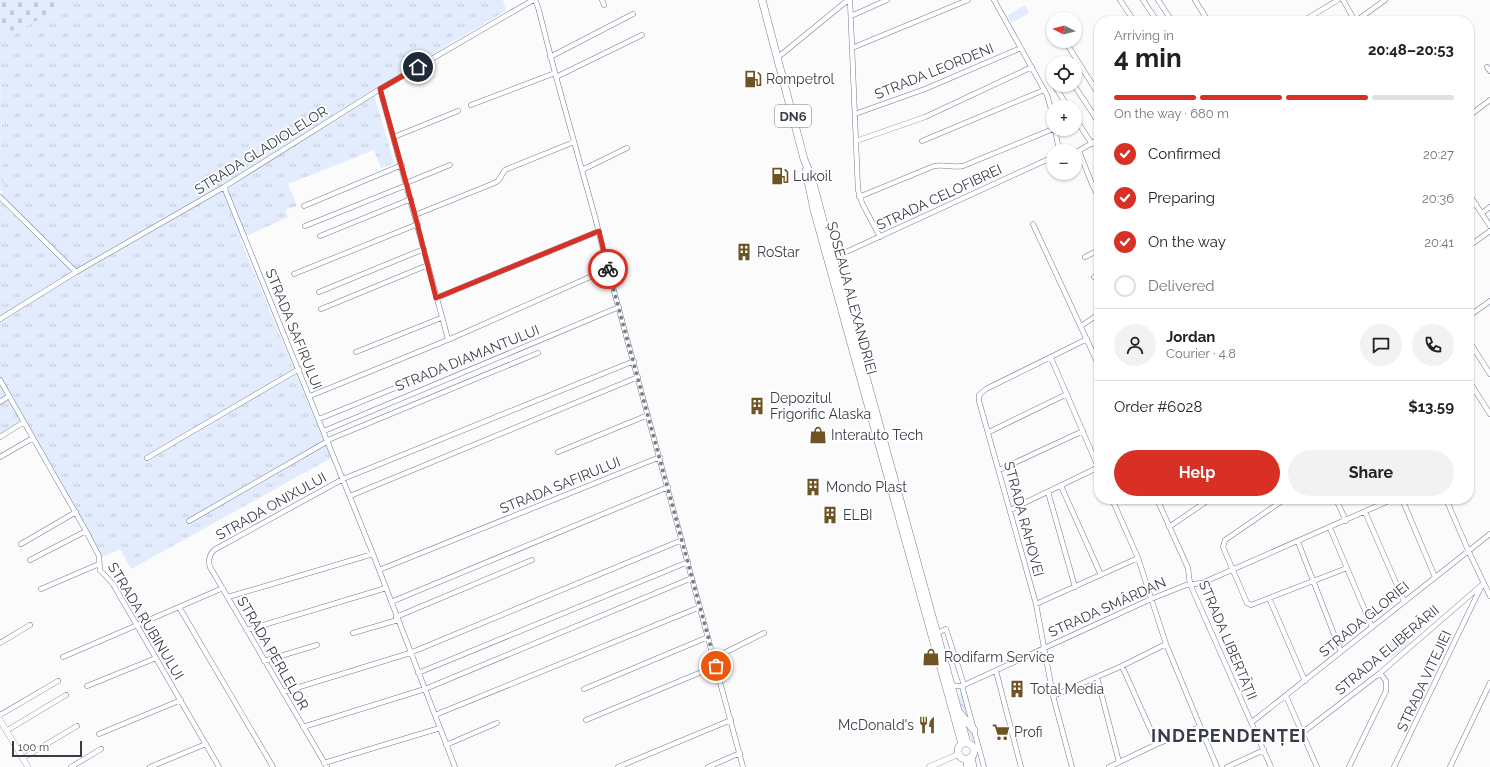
<!DOCTYPE html>
<meta charset="utf-8">
<style>
:root{--surface:#fff;--page:#f2f2f2;--text:#202124;--muted:#757577;--line:#e0e0e0;--accent:#d93025}
body{margin:0;font-family:Raleway,sans-serif;background:var(--page);color:var(--text);height:100vh;display:flex;flex-direction:column;font-size:15px;white-space:nowrap}
*{box-sizing:border-box;margin:0}
p{font-size:13px;color:var(--muted)}
.icon{flex:none;width:22px;height:22px;fill:none;stroke:currentColor;stroke-width:2;stroke-linecap:round;stroke-linejoin:round}
.map{position:relative;flex:1;overflow:hidden}
.details{position:absolute;left:1094px;top:16px;width:380px;height:488px;display:flex;flex-direction:column;background:var(--surface);border-radius:16px;box-shadow:0 1px 3px #0004}
.details>*{flex:none}
.needle{width:26px;rotate:276deg}
.controls{position:absolute;left:1046px;top:12px;display:grid;gap:8px}
.controls a{display:grid;place-items:center;width:36px;height:36px;border-radius:50%;background:var(--surface);box-shadow:0 1px 3px #0004;font-size:20px}
.scale{position:absolute;left:12px;bottom:10px;width:70px;box-sizing:border-box;padding-left:4px;border:2px solid #373d47;border-top:0;font-size:11px;line-height:14px;white-space:nowrap;color:#373d47;-webkit-text-stroke:3px #fff;paint-order:stroke}
.pin{position:absolute;display:grid;place-items:center;width:34px;height:34px;color:#fff;margin:-17px;border:2px solid #fff;border-radius:50%;box-shadow:0 1px 4px #0007}
.courier{position:absolute;display:grid;place-items:center;width:40px;height:40px;margin:-20px;border:3px solid #d93025;border-radius:50%;background:#fff;color:#222;box-shadow:0 1px 5px #0007}
.overview em{font-style:normal;font-weight:700}
.overview div{display:flex;flex-direction:column-reverse}
.overview{display:flex;align-items:center;justify-content:space-between;height:68px;padding:0 20px}
h1{font-size:26px;font-weight:700;line-height:30px}
.bar{display:grid;grid-template-columns:repeat(4,1fr);gap:6px 4px;align-content:center;height:48px;padding:0 20px}
.bar i{height:5px;border-radius:3px;background:var(--line)}
.bar .selected{background:var(--accent)}
.bar p{grid-column:span 4}
.line{display:flex;align-items:center;gap:10px;padding:0 20px;border-top:1px solid var(--line)}
.line div{flex:1}
.round{display:grid;place-items:center;flex:none;width:42px;height:42px;border-radius:21px;background:var(--page)}
ol{padding:0 20px;list-style:none}
li{display:flex;align-items:center;gap:12px;height:44px}
li p{margin-inline-start:auto}
li .icon{padding:4px;border-radius:50%;background:var(--accent);color:#fff;stroke-width:4}
li:last-child{color:var(--muted)}
li i{width:22px;height:22px;border:2px solid var(--line);border-radius:50%}
.button{display:flex;gap:8px;margin-top:auto;padding:8px 20px}
.button a{flex:1;height:46px;border-radius:24px;background:var(--accent);color:#fff;font-size:16px;font-weight:700;line-height:46px;text-align:center}
.button a+a{background:var(--page);color:var(--text)}
.map>svg:first-child{display:block}
</style>
<div class="map">
<svg width="1490" height="767" viewBox="0 0 1490 767">
<defs>
<pattern id="grass-tufts" width="24" height="20" patternUnits="userSpaceOnUse"><rect width="24" height="20" fill="#e2ecfc"/><path d="M3 7l-1-3M5 7V3M7 7l1-3M15 17l-1-3M17 17v-4M19 17l1-3" fill="none" stroke="#c2cbd9"/></pattern>
<pattern id="cemetery-stones" width="16" height="16" patternUnits="userSpaceOnUse"><rect width="16" height="16" fill="#e2ecfc"/><path d="M2 7V4a2 2 0 0 1 4 0v3zM10 15v-3a2 2 0 0 1 4 0v3z" fill="#c2cbd9"/></pattern>
</defs>
<rect width="100%" height="100%" fill="#fbfbfb"/>
<!-- grass -->
<path fill="url(#grass-tufts)" d="M0 0H503L506 11 447 45 373 91 394 163 381 168 374 150 288 184 297 206 285 210 288 217 240 239 331 458 131 569 120 549 102 557 25 425 0 440V196L3 192 0 69Z
M961 691 977 744 968 735 958 697Z"/>
<!-- cemetery -->
<path fill="url(#cemetery-stones)" d="M0 0H66L30 25 0 34Z
M0 69 3 192 0 190Z"/>
<!-- green -->
<path fill="#e2ecfc" d="M1025 5 1029 13 1011 23 1008 17V15Z
M1402 634 1410 643 1391 658 1384 649Z"/>
<g fill="none" stroke-linecap="round" stroke-linejoin="round">
<!-- minor casing -->
<g stroke="#6f7d93" stroke-width="5.5">
<path id="minor" d="M535 0 538 7 555 73 595 217 608 269 743 767
M602 0 604 5
M850 0 858 190 862 203 880 237
M994 0 1047 95 1053 116
M1120 0 1134 21
M1143 0 1157 21
M1158 0 1172 21
M1195 0 1208 21
M1343 0 1355 21
M851 16 887 0
M1303 21 1338 0
M1356 21 1385 0
M1065 41 1099 95
M852 48 968 0
M550 57 633 14
M777 58 848 0
M1487 67 1490 71
M556 77 642 35
M1054 85 1068 107
M1074 85 1099 123
M380 89 448 339
M471 105 555 73
M855 114 925 89 1021 48
M1469 116 1490 100
M1075 118 1092 144
M1055 129 1059 151
M394 137 458 111
M856 141 925 117 1032 67
M922 141 1044 90
M1079 151 1092 184 1099 198
M1075 153 1099 139
M582 170 627 148
M406 183 450 165
M224 187 373 554 455 767
M1469 194 1490 226
M0 197 76 272
M859 197 934 166C944 164 953 168 963 166L1053 129
M304 206 402 165
M1469 208 1476 204
M1482 213 1490 207
M415 215 492 184 498 181 505 170 574 142
M1033 224 1099 366
M305 226 407 185
M320 236 411 199
M1469 246 1490 231
M1085 257 1099 250
M833 258 1053 157
M294 274 418 224
M1094 277 1099 274
M319 292 424 249
M436 298 599 231
M321 309 428 265
M1469 316 1490 301
M0 319 76 272 224 187 380 89 533 0
M1081 326 1099 314
M1469 341 1490 374
M356 352 441 318
M1051 358 1099 469
M0 380 86 531 99 556 100 570 113 584 219 767
M1469 381 1490 414
M310 396 450 339 608 269
M0 402 9 396
M319 419 417 379
M324 431 619 307
M989 432 1067 394
M0 437 24 422
M328 440 538 353
M558 452 648 415
M0 457 33 438
M147 458 299 369
M999 470 1083 431
M1061 486 1101 575
M1048 492 1075 587
M350 496 638 377
M1112 499 1138 558 1166 644 1217 767
M1157 499 1188 568 1190 584 1271 767
M1285 499 1225 540 1223 547 1247 603 1251 605 1347 568
M1336 499 1346 521
M1402 499 1435 577
M1446 499 1468 550 1490 596
M1010 510 1099 467
M1365 512 1404 601
M189 521 328 441
M1169 527 1210 499
M1330 528 1372 627
M1298 542 1341 652
M21 544 76 512
M30 560 86 531
M379 570 660 457
M41 589 99 564
M228 597 373 554
M1269 598 1305 681
M391 602 668 487
M1036 604 1138 558
M179 607 273 767
M396 617 532 560
M247 630 386 588
M353 633 398 620
M937 633 946 629 964 685
M0 643 30 625
M63 657 223 588
M714 658 764 633
M264 661 317 645
M1122 666 1157 744
M996 671 1021 767
M418 673 688 562
M1097 677 1119 762
M951 684 956 686H962L1151 599 1186 585 1202 583 1393 499
M87 686 156 658
M962 686 984 767
M584 689 708 637
M283 692 410 653 682 540
M1053 696 1122 666 1166 644
M1286 696 1317 767
M0 715 58 681
M435 715 700 607
M586 720 716 666
M1252 722 1490 534
M303 727 425 689 692 578
M6 731 66 695
M1302 733 1380 673 1484 583
M99 734 181 700
M446 745 497 723
M23 758 77 726
M324 763 440 728
M71 767 101 749
M150 767 206 744
M327 767 210 567C208 560 209 555 214 550L343 479 634 361
M618 767 731 720
M708 767 740 753
M1072 767 1053 696 1036 604 979 401V395L986 389 1087 339
M1109 767 1157 744 1200 727
M1227 767 1264 750
M1349 767 1386 691V681L1380 673
M1394 767 1481 587
M1450 767 1490 683"/>
</g>
<!-- tertiary casing -->
<g stroke="#6f7d93" stroke-width="6">
<path id="tertiary" d="M0 720 28 767
M929 767 959 754"/>
</g>
<!-- primary casing -->
<g stroke="#6f7d93" stroke-width="8">
<path id="primary" d="M762 0 804 159 811 176 827 235 967 743
M806 171 814 210 962 744
M958 711 974 730
M958 751a8 8 0 1 1 16 0a8 8 0 1 1-16 0Z
M971 757 973 767
M966 759 968 767"/>
</g>
<!-- minor -->
<use href="#minor" stroke="#fff" stroke-width="4.5"/>
<!-- tertiary -->
<use href="#tertiary" stroke="#fff" stroke-width="5.5"/>
<!-- primary -->
<use href="#primary" stroke="#fff" stroke-width="7"/>
</g>
<g fill="none" stroke-linecap="round" stroke-linejoin="round">
<!-- done -->
<path stroke="#7c8086" stroke-width="4" stroke-dasharray="0 7.2" d="M608 269 716 666"/>
<!-- route -->
<path stroke="#d93025" stroke-width="5" d="M418 67 380 89 415 215 436 298 599 231 608 269"/>
</g>
<!-- icons -->
<defs>
<g id="fuel-bare" transform="scale(1.38)"><path d="M-5.5-6h7V0h2V4h1.3V-2.5L3-4.5l.8-.8L6-3V5H2.5V1h-1V6h-7ZM-4.2-4.7v3.2H.2V-4.7Z" fill="#6e5425" stroke="#fff" stroke-width="2.5" paint-order="stroke"/></g>
<g id="building-bare" transform="scale(1.38)"><path d="M-4-6H4V6H1V3H-1V6H-4ZM-2.5-4.3h1.7v1.8h-1.7ZM.8-4.3h1.7v1.8H.8ZM-2.5-1h1.7V.8h-1.7ZM.8-1h1.7V.8H.8Z" fill="#6e5425" stroke="#fff" stroke-width="2.5" paint-order="stroke"/></g>
<g id="shop-bare" transform="scale(1.38)"><path d="M-5-2.5h2.3a2.7 3.5 0 0 1 5.4 0H5L5.5 6h-11ZM-1.5-2.5h3a1.5 2.3 0 0 0-3 0Z" fill="#6e5425" stroke="#fff" stroke-width="2.5" paint-order="stroke"/></g>
<g id="restaurant-bare" transform="scale(1.38)"><path d="M-5-6h1v4h1v-4h1v4h1v-4h1v5L-1.5 .5V6h-2V.5L-5-1ZM5-6V6H3V1.5H1.5Q1.5-4 5-6Z" fill="#6e5425" stroke="#fff" stroke-width="2.5" paint-order="stroke"/></g>
<g id="supermarket-bare" transform="scale(1.38)"><path d="M-6-5.5h2.5l.6 2H6L4.5 2H-2.5L-4.4-4H-6ZM-1.5 3.2a1.3 1.3 0 1 0 .1 0ZM3 3.2a1.3 1.3 0 1 0 .1 0Z" fill="#6e5425" stroke="#fff" stroke-width="2.5" paint-order="stroke"/></g>
</defs>
<g fill-rule="evenodd">
<use href="#fuel-bare" x="753" y="79"/>
<use href="#fuel-bare" x="780" y="176"/>
<use href="#building-bare" x="744" y="252"/>
<use href="#building-bare" x="757" y="406"/>
<use href="#shop-bare" x="818" y="435"/>
<use href="#building-bare" x="813" y="487"/>
<use href="#building-bare" x="830" y="515"/>
<use href="#shop-bare" x="931" y="657"/>
<use href="#building-bare" x="1017" y="689"/>
<use href="#restaurant-bare" x="927" y="725"/>
<use href="#supermarket-bare" x="1001" y="732"/>
</g>
<g text-anchor="middle" dominant-baseline="central" stroke-width="3.5" stroke-linejoin="round" paint-order="stroke">
<!-- shield labels -->
<rect fill="#fff" stroke="#73777e" stroke-width="1" x="775" y="105" width="36" height="22" rx="3"/>
<g font-size="13" font-weight="bold" fill="#373d47">
<text x="793" y="116">DN6</text>
</g>
<!-- street labels -->
<g font-size="14" fill="#373d47" stroke="#fff">
<text transform="translate(934 71) rotate(-22)">STRADA LEORDENI</text>
<text transform="translate(261 150) rotate(-32)">STRADA GLADIOLELOR</text>
<text transform="translate(939 197) rotate(-25)">STRADA CELOFIBREI</text>
<text transform="translate(852 298) rotate(75)">ȘOSEAUA ALEXANDRIEI</text>
<text transform="translate(294 329) rotate(68)">STRADA SAFIRULUI</text>
<text transform="translate(467 358) rotate(-22)">STRADA DIAMANTULUI</text>
<text transform="translate(560 485) rotate(-22)">STRADA SAFIRULUI</text>
<text transform="translate(271 506) rotate(-29)">STRADA ONIXULUI</text>
<text transform="translate(1024 519) rotate(75)">STRADA RAHOVEI</text>
<text transform="translate(1107 607) rotate(-24)">STRADA SMÂRDAN</text>
<text transform="translate(1364 619) rotate(-39)">STRADA GLORIEI</text>
<text transform="translate(146 621) rotate(59)">STRADA RUBINULUI</text>
<text transform="translate(1228 640) rotate(67)">STRADA LIBERTĂȚII</text>
<text transform="translate(1387 650) rotate(-40)">STRADA ELIBERĂRII</text>
<text transform="translate(273 653) rotate(60)">STRADA PERLELOR</text>
<text transform="translate(1424 681) rotate(-65)">STRADA VITEJIEI</text>
</g>
<!-- poi labels -->
<g font-size="14" fill="#373d47" stroke="#fff" text-anchor="start">
<text x="766" y="79">Rompetrol</text>
<text x="793" y="176">Lukoil</text>
<text x="757" y="252">RoStar</text>
<text x="770" y="398">Depozitul<tspan x="770" dy="16">Frigorific Alaska</tspan></text>
<text x="831" y="435">Interauto Tech</text>
<text x="826" y="487">Mondo Plast</text>
<text x="843" y="515">ELBI</text>
<text x="944" y="657">Rodifarm Service</text>
<text x="1030" y="689">Total Media</text>
<text x="914" y="725" text-anchor="end">McDonald's</text>
<text x="1014" y="732">Profi</text>
</g>
<!-- district labels -->
<g font-size="18" font-weight="bold" letter-spacing="1" fill="#373d47" stroke="#fff">
<text x="1229" y="735">INDEPENDENȚEI</text>
</g>
</g>
</svg>
<div class="controls">
<a><svg class="needle" viewBox="-14 -14 28 28"><path d="M0-13l5 13h-10z" fill="#e53935"/><path d="M0 13l5-13h-10z" fill="#757577"/></svg></a>
<a><svg class="icon" aria-label="locate" viewBox="0 0 24 24"><circle cx="12" cy="12" r="6"/><path d="M12 2v4M12 18v4M2 12h4M18 12h4"/></svg></a>
<a>+</a>
<a>−</a>
</div>
<div class="scale">100 m</div>
<div class="pin" style="left:716px;top:666px;background:#ea580c"><svg class="icon" aria-label="bag" viewBox="0 0 24 24"><path d="M5 8h14l-1 12H6zM9 8a3 3 0 0 1 6 0"/></svg></div>
<div class="pin" style="left:418px;top:67px;background:#1f2937"><svg class="icon" aria-label="home" viewBox="0 0 24 24"><path d="M3 11l9-7 9 7M6 9v11h12V9"/></svg></div>
<div class="courier" style="left:608px;top:269px"><svg class="icon" aria-label="bike" viewBox="0 0 24 24"><circle cx="6" cy="16" r="4"/><circle cx="18" cy="16" r="4"/><path d="M6 16l4-8h5l3 8M10 8l3 8H6M13 5h3"/></svg></div>
<section class="details">
<div class="overview"><div><h1>4 min</h1><p>Arriving in</p></div><em>20:48–20:53</em></div>
<div class="bar"><i class="selected"></i><i class="selected"></i><i class="selected"></i><i></i><p>On the way · 680 m</p></div>
<ol>
<li><svg class="icon" aria-label="check" viewBox="0 0 24 24"><path d="M5 12l5 5 9-10"/></svg>Confirmed<p>20:27</p></li>
<li><svg class="icon" aria-label="check" viewBox="0 0 24 24"><path d="M5 12l5 5 9-10"/></svg>Preparing<p>20:36</p></li>
<li><svg class="icon" aria-label="check" viewBox="0 0 24 24"><path d="M5 12l5 5 9-10"/></svg>On the way<p>20:41</p></li>
<li><i></i>Delivered</li>
</ol>
<div class="line" style="height:72px"><a class="round"><svg class="icon" aria-label="person" viewBox="0 0 24 24"><circle cx="12" cy="8" r="4"/><path d="M4 21q1-7 8-7t8 7"/></svg></a><div><b>Jordan</b><p>Courier · 4.8</p></div><a class="round"><svg class="icon" aria-label="chat" viewBox="0 0 24 24"><path d="M4 5h16v11H9l-5 4z"/></svg></a><a class="round"><svg class="icon" aria-label="phone" viewBox="0 0 24 24"><path d="M5 4h4l2 5-3 2q2 4 5 5l2-3 5 2v4C11 20 4 13 5 4z"/></svg></a></div>
<div class="line" style="height:52px"><div>Order #6028</div><b>$13.59</b></div>
<div class="button"><a>Help</a><a>Share</a></div>
</section>
</div>
